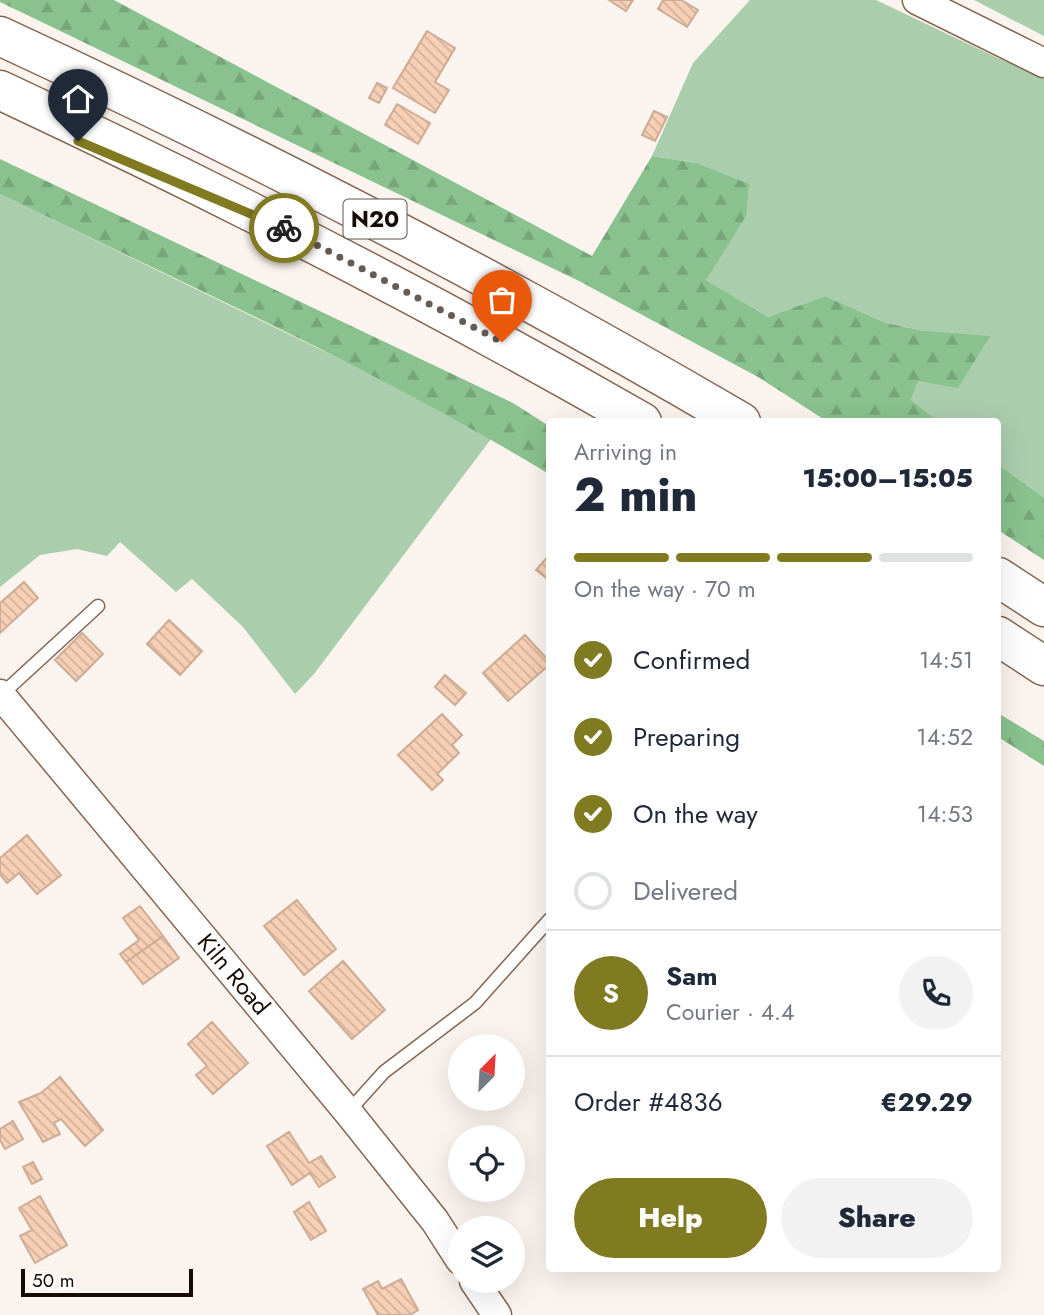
<!DOCTYPE html>
<meta charset="utf-8">
<style>
:root{--surface:#fff;--page:#f2f2f3;--text:#1f2937;--muted:#747a83;--line:#e0e1e3;--accent:#807a20}
body{margin:0;font-family:Jost,sans-serif;background:var(--page);color:var(--text);height:100vh;display:flex;flex-direction:column;font-size:26px;white-space:nowrap}
*{box-sizing:border-box;margin:0}
p{font-size:23px;color:var(--muted)}
.icon{flex:none;width:38px;height:38px;fill:none;stroke:currentColor;stroke-width:2;stroke-linecap:round;stroke-linejoin:round}
.map{position:relative;flex:1;overflow:hidden}
.drawer{position:absolute;left:546px;top:418px;width:455px;height:854px;display:flex;flex-direction:column;background:var(--surface);border-radius:7px;box-shadow:0 7px 28px #0002}
.drawer>*{flex:none}
.needle{width:46px;rotate:24deg}
.controls{position:absolute;left:448px;top:1034px;display:grid;gap:14px}
.controls a{display:grid;place-items:center;width:77px;height:77px;border-radius:50%;background:var(--surface);box-shadow:0 7px 28px #0002;font-size:35px}
.scale{position:absolute;left:21px;bottom:18px;width:172px;box-sizing:border-box;padding-left:7px;border:4px solid #160b04;border-top:0;font-size:19px;line-height:24px;white-space:nowrap;color:#160b04;-webkit-text-stroke:5px #fff;paint-order:stroke}
.pin{position:absolute;display:grid;place-items:center;width:60px;height:60px;color:#fff;margin:-72px -30px;border-radius:50% 50% 50% 0;rotate:-45deg;box-shadow:0 0 7px #0007}
.pin .icon{rotate:45deg}
.courier{position:absolute;display:grid;place-items:center;width:70px;height:70px;margin:-35px;border:5px solid #807a20;border-radius:50%;background:#fff;color:#222;box-shadow:0 2px 9px #0007}
.overview em{font-style:normal;font-weight:800}
.overview div{display:flex;flex-direction:column-reverse}
.overview{display:flex;align-items:center;justify-content:space-between;height:119px;padding:0 28px}
h1{font-size:46px;font-weight:800;line-height:52px}
.bar{display:grid;grid-template-columns:repeat(4,1fr);gap:10px 7px;align-content:center;height:84px;padding:0 28px}
.bar i{height:9px;border-radius:5px;background:var(--line)}
.bar .active{background:var(--accent)}
.bar p{grid-column:span 4}
.line{display:flex;align-items:center;gap:18px;padding:0 28px;border-top:2px solid var(--line)}
.line div{flex:1}
.round{display:grid;place-items:center;flex:none;width:74px;height:74px;border-radius:37px;background:var(--page)}
ol{padding:0 28px;list-style:none}
li{display:flex;align-items:center;gap:21px;height:77px}
li p{margin-inline-start:auto}
li .icon{padding:7px;border-radius:50%;background:var(--accent);color:#fff;stroke-width:4}
li:last-child{color:var(--muted)}
li i{width:38px;height:38px;border:4px solid var(--line);border-radius:50%}
.cta{display:flex;gap:14px;margin-top:auto;padding:14px 28px}
.cta a{flex:1;height:80px;border-radius:42px;background:var(--accent);color:#fff;font-size:28px;font-weight:800;line-height:80px;text-align:center}
.cta a+a{background:var(--page);color:var(--text)}
.map>svg:first-child{display:block}
</style>
<div class="map">
<svg width="1044" height="1315" viewBox="0 0 1044 1315">
<defs>
<pattern id="forest-firs" width="22" height="20" patternUnits="userSpaceOnUse" patternTransform="scale(1.75)"><rect width="22" height="20" fill="#89c28e"/><path d="M5 1l3.5 6h-7zM16 11l3.5 6h-7z" fill="#76a579"/></pattern>
<pattern id="building-back-hatch" width="6" height="6" patternUnits="userSpaceOnUse" patternTransform="scale(1.75)"><rect width="6" height="6" fill="#f6cfb5"/><path d="M-1 5l2 2M0 0l6 6M5-1l2 2" fill="none" stroke="#d2b09a"/></pattern>
</defs>
<rect width="100%" height="100%" fill="#faf3ee"/>
<!-- grass -->
<path fill="#aacdac" d="M750 0H876L1004 61 1044 77V498L998 464V422H940L911 400 918 380 924 331 886 323 825 296 768 317 706 280 696 163 652 156 693 63Z
M974 0H1044V36Z
M0 194 383 380 491 439 314 674 295 694 243 627 192 579 176 592 120 542 107 556 77 549 40 555 0 587Z"/>
<!-- forest -->
<path fill="url(#forest-firs)" d="M0 0H114L592 256 652 156 696 163 749 184 746 216 706 280 768 317 825 296 886 323 924 331 990 336 958 388 918 381 911 400 940 422H828L758 377 579 281 0 2Z
M0 159 513 403 549 426V474C374 368 184 284 0 194Z
M998 464 1044 498V560L998 530Z
M998 713 1044 741V766L998 737Z"/>
<!-- building -->
<path fill="url(#building-back-hatch)" stroke="#cdac96" stroke-width="2" d="M609 0H633L626 11Z
M663 0H681L698 10 687 27 658 9Z
M427 31 455 48 435 82 449 90 435 113 393 88Z
M377 83 387 88 379 103 369 98Z
M397 104 430 123 418 144 385 125Z
M654 111 667 117 655 141 642 135Z
M550 554V581L536 570Z
M24 582 38 598 0 633V603Z
M169 620 202 651 180 675 147 644Z
M82 633 103 654 76 681 55 660Z
M525 635 550 662V664L508 701 483 673Z
M445 675 466 693 455 705 435 687Z
M442 714 462 735 452 745 459 753 437 774 443 780 432 790 398 755Z
M27 835 61 875 37 894 19 873 7 883 0 874V858Z
M297 900 336 949 304 975 264 926Z
M140 906 163 936 126 962 120 954 139 940 123 918Z
M163 936 179 958 143 984 126 962Z
M343 961 385 1010 352 1039 309 991Z
M212 1022 248 1063 213 1094 196 1075 207 1066 188 1044Z
M60 1077 103 1130 85 1146 61 1119 54 1123 60 1134 43 1142 19 1102 41 1093Z
M13 1121 23 1139 5 1149 0 1140V1129Z
M289 1132 309 1163 321 1156 335 1177 319 1187 310 1173 292 1185 267 1146Z
M33 1162 42 1179 32 1184 23 1167Z
M40 1196 67 1245 35 1263 20 1236 32 1230 19 1208Z
M309 1202 326 1231 311 1240 294 1212Z
M401 1279 418 1310 410 1315H378L363 1289 378 1281 382 1289Z"/>
<g fill="none" stroke-linecap="round" stroke-linejoin="round">
<!-- service casing -->
<g stroke="#846652" stroke-width="15">
<path id="service" d="M1 695 98 606
M348 1112 384 1072 475 1003 550 919"/>
</g>
<!-- tertiary casing -->
<g stroke="#846652" stroke-width="31">
<path id="tertiary" d="M917 0 1044 63
M0 694 348 1112 435 1221 460 1260
M474 1281 497 1315"/>
</g>
<!-- trunk casing -->
<g stroke="#846652" stroke-width="41">
<path id="trunk" d="M0 36C253 153 501 281 741 422
M0 90C218 192 433 302 642 422
M998 577 1044 607
M998 636 1044 666"/>
</g>
<!-- service -->
<use href="#service" stroke="#fff" stroke-width="12"/>
<!-- tertiary -->
<use href="#tertiary" stroke="#fff" stroke-width="28"/>
<!-- trunk -->
<use href="#trunk" stroke="#fff" stroke-width="38"/>
</g>
<g fill="none" stroke-linecap="round" stroke-linejoin="round">
<!-- done -->
<path stroke="#665c56" stroke-width="7" stroke-dasharray="0 12.6" d="M284 228 502 342"/>
<!-- route -->
<path stroke="#807a20" stroke-width="9" d="M78 141 284 228"/>
</g>
<g text-anchor="middle" dominant-baseline="central" stroke-width="6" stroke-linejoin="round" paint-order="stroke">
<!-- shield labels -->
<rect fill="#fff" stroke="#5c544f" stroke-width="2" x="343.5" y="199.5" width="63" height="39" rx="5"/>
<g font-size="23" font-weight="bold" fill="#160b04">
<text x="375" y="219">N20</text>
</g>
<!-- street labels -->
<g font-size="24" fill="#160b04" stroke="#fff">
<text transform="translate(234 974) rotate(50)">Kiln Road</text>
</g>
</g>
</svg>
<div class="controls">
<a><svg class="needle" viewBox="-14 -14 28 28"><path d="M0-13l5 13h-10z" fill="#e53935"/><path d="M0 13l5-13h-10z" fill="#747a83"/></svg></a>
<a><svg class="icon" aria-label="locate" viewBox="0 0 24 24"><circle cx="12" cy="12" r="6"/><path d="M12 2v4M12 18v4M2 12h4M18 12h4"/></svg></a>
<a><svg class="icon" aria-label="layers" viewBox="0 0 24 24"><path d="M12 4l9 5-9 5-9-5zM3 14l9 5 9-5"/></svg></a>
</div>
<div class="scale">50 m</div>
<div class="pin" style="left:502px;top:342px;background:#ea580c"><svg class="icon" aria-label="bag" viewBox="0 0 24 24"><path d="M5 8h14l-1 12H6zM9 8a3 3 0 0 1 6 0"/></svg></div>
<div class="pin" style="left:78px;top:141px;background:#1f2937"><svg class="icon" aria-label="home" viewBox="0 0 24 24"><path d="M3 11l9-7 9 7M6 9v11h12V9"/></svg></div>
<div class="courier" style="left:284px;top:228px"><svg class="icon" aria-label="bike" viewBox="0 0 24 24"><circle cx="6" cy="16" r="4"/><circle cx="18" cy="16" r="4"/><path d="M6 16l4-8h5l3 8M10 8l3 8H6M13 5h3"/></svg></div>
<section class="drawer">
<div class="overview"><div><h1>2 min</h1><p>Arriving in</p></div><em>15:00–15:05</em></div>
<div class="bar"><i class="active"></i><i class="active"></i><i class="active"></i><i></i><p>On the way · 70 m</p></div>
<ol>
<li><svg class="icon" aria-label="check" viewBox="0 0 24 24"><path d="M5 12l5 5 9-10"/></svg>Confirmed<p>14:51</p></li>
<li><svg class="icon" aria-label="check" viewBox="0 0 24 24"><path d="M5 12l5 5 9-10"/></svg>Preparing<p>14:52</p></li>
<li><svg class="icon" aria-label="check" viewBox="0 0 24 24"><path d="M5 12l5 5 9-10"/></svg>On the way<p>14:53</p></li>
<li><i></i>Delivered</li>
</ol>
<div class="line" style="height:126px"><b class="round" style="background:var(--accent);color:#fff">S</b><div><b>Sam</b><p>Courier · 4.4</p></div><a class="round"><svg class="icon" aria-label="phone" viewBox="0 0 24 24"><path d="M5 4h4l2 5-3 2q2 4 5 5l2-3 5 2v4C11 20 4 13 5 4z"/></svg></a></div>
<div class="line" style="height:91px"><div>Order #4836</div><b>€29.29</b></div>
<div class="cta"><a>Help</a><a>Share</a></div>
</section>
</div>
